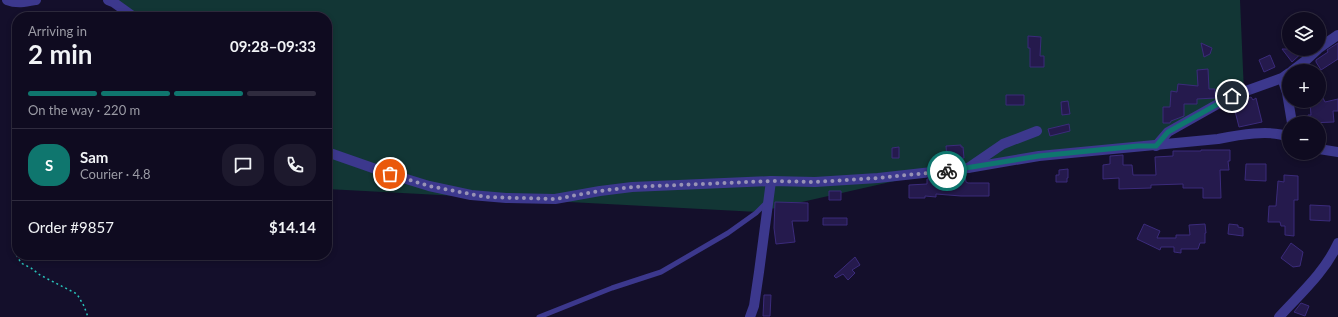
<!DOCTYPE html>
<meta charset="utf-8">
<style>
:root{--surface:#0f0b20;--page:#1d192d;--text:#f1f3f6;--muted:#9b9ba5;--line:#2f2b3e;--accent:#0f766e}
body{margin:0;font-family:Lato,sans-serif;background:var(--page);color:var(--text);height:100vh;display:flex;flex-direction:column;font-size:15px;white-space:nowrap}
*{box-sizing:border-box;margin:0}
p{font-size:13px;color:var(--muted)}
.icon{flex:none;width:22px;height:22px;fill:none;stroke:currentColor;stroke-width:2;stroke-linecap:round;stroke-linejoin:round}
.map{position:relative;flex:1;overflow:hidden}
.side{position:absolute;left:12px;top:12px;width:320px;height:248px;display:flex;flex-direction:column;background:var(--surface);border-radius:16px;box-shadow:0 2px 6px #0003,0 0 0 1px var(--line)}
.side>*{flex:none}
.buttons{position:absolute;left:1282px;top:12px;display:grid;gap:8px}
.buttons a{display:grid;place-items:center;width:44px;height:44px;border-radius:50%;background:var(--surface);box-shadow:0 2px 6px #0003,0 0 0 1px var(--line);font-size:20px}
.pin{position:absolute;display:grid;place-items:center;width:34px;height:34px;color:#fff;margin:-17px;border:2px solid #fff;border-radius:50%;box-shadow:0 1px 4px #0007}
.courier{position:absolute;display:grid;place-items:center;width:40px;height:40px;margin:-20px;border:3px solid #0f766e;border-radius:50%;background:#fff;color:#222;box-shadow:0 1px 5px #0007}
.head em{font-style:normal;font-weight:700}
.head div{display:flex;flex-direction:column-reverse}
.head{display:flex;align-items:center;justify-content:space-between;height:68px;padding:0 16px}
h1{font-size:26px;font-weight:700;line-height:30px}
.bar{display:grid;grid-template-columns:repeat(4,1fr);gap:6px 4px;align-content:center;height:48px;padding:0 16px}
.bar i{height:5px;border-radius:3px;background:var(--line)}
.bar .active{background:var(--accent)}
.bar p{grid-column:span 4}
.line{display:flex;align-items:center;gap:10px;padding:0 16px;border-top:1px solid var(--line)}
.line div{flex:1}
.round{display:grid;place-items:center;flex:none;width:42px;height:42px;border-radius:16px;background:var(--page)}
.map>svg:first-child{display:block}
</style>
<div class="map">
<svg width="1338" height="317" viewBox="0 0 1338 317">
<rect width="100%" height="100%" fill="#140f2b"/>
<!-- green -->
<path fill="#123635" d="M112 0H1240L1244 93 1157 143 961 166 758 212 327 189V17H131Z"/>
<!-- building -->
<path fill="#251a4d" stroke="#3b2b7b" d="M1028 36 1041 37 1040 56H1044V67H1030V48H1028Z
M1201 43 1212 48 1210 54 1204 57Z
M1338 43V59L1321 70 1316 62V60L1328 52 1327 50Z
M1282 49H1306L1292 62Z
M1270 55 1275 67 1264 72 1259 60Z
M1208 69 1209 89H1215V98L1197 99V104H1184V116L1171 121 1170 123H1163V107H1170L1171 91 1177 92 1178 84 1198 86 1197 70Z
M1319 90 1325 102 1338 99V111H1333L1334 122 1308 123V115H1311L1310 103 1319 102Z
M1006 95H1024V105H1006Z
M1251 97 1253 100 1256 98 1262 122 1239 127 1233 103Z
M1068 101 1070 114 1062 115 1061 102Z
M1069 124 1070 131 1050 136 1048 129Z
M961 145V147H963L964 158 947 159 946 146Z
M899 147V158H892V148Z
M1201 150H1230V161H1228L1229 170H1220L1221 198H1203V188H1183V184L1151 185V188L1119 189V178L1103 179V165L1110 164V156L1123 155V165H1132L1133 175H1156L1155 157 1173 156V151H1201Z
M1246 164H1266V181L1245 180Z
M1068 169V178H1067V182H1056V175H1059V170Z
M1284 175 1298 176V200H1294V236L1285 235V226H1281L1280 222H1268L1269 206H1276L1278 181 1284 182Z
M965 176 966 182 968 183H989V196H961L936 194V197L925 196V198H909V185L927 184V179Z
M829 191H841V200H829Z
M775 202 808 203V221H792L795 242 776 244 774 228Z
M1310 205 1330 206V221L1310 220Z
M823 218H847V225H823Z
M1144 224 1160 231 1157 238H1176V235H1190L1189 225 1205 224 1206 233H1205V243H1200L1198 249H1181V253L1174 252V247H1161L1160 250 1137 239Z
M1229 224 1238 225V227L1243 228V236L1228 234Z
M1291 243 1303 252 1300 266 1293 267 1281 258Z
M855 257 860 265 852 270 855 273 848 280 843 274 836 278 834 276Z
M764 295H771L770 316H763Z
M1301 303 1309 306 1305 316 1294 312Z"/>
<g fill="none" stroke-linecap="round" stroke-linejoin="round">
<!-- path -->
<path stroke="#29c4bc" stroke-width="1.5" stroke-dasharray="2 3" stroke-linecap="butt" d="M17 245V256L21 263 31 268 40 275 77 294 84 306 88 317"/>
<!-- service -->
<path stroke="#3c388d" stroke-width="5" d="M539 317 612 288 661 272 728 233 756 213 767 202"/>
<!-- minor -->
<path stroke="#3c388d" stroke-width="10" d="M1319 48 1338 35
M1292 71 1305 61 1318 49
M1282 78 1287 93 1292 123
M1156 146 1168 132 1232 96 1282 78 1289 73
M968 168 1003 144 1037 131
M750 317 754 306 759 272 771 181
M1279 317C1300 294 1325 272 1338 243"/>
<!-- tertiary -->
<path stroke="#3c388d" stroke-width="10" d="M7 0C17 4 26 2 36 0
M108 0 113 2 134 17
M1319 149 1338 152
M327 152 390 174 429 186 471 195 506 198 555 199 600 191 632 187 771 181 815 182 878 178 968 168 1039 156 1218 139C1238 135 1270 129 1289 137"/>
</g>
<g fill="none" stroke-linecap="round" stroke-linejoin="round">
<!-- done -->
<path stroke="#9792b5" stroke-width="4" stroke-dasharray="0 7.2" d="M390 174 429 186 486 197 555 199 600 191 632 187 771 181 815 182 878 178 947 171"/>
<!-- route -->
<path stroke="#0f766e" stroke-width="5" d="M947 171 1039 156 1138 146H1156L1168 132 1232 96"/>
</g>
</svg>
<div class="buttons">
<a><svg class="icon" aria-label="layers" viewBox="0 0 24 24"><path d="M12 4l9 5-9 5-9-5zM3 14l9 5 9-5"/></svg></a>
<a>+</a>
<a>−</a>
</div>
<div class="pin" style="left:390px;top:174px;background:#ea580c"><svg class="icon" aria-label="bag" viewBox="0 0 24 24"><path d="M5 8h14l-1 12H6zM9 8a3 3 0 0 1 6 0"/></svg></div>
<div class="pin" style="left:1232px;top:96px;background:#1f2937"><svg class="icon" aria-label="home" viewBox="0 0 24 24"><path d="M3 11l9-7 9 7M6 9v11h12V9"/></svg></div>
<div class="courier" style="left:947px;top:171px"><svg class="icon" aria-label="bike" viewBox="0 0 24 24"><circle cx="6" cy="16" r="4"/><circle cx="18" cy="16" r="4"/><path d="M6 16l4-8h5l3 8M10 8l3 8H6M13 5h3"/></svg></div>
<section class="side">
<div class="head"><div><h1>2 min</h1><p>Arriving in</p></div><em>09:28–09:33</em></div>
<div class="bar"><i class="active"></i><i class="active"></i><i class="active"></i><i></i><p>On the way · 220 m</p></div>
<div class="line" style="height:72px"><b class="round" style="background:var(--accent);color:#fff">S</b><div><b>Sam</b><p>Courier · 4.8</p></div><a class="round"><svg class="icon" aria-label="chat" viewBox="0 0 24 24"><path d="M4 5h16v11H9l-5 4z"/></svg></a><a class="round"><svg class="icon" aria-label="phone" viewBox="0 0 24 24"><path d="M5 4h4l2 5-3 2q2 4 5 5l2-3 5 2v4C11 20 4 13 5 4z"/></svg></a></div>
<div class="line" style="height:52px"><div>Order #9857</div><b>$14.14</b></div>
</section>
</div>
